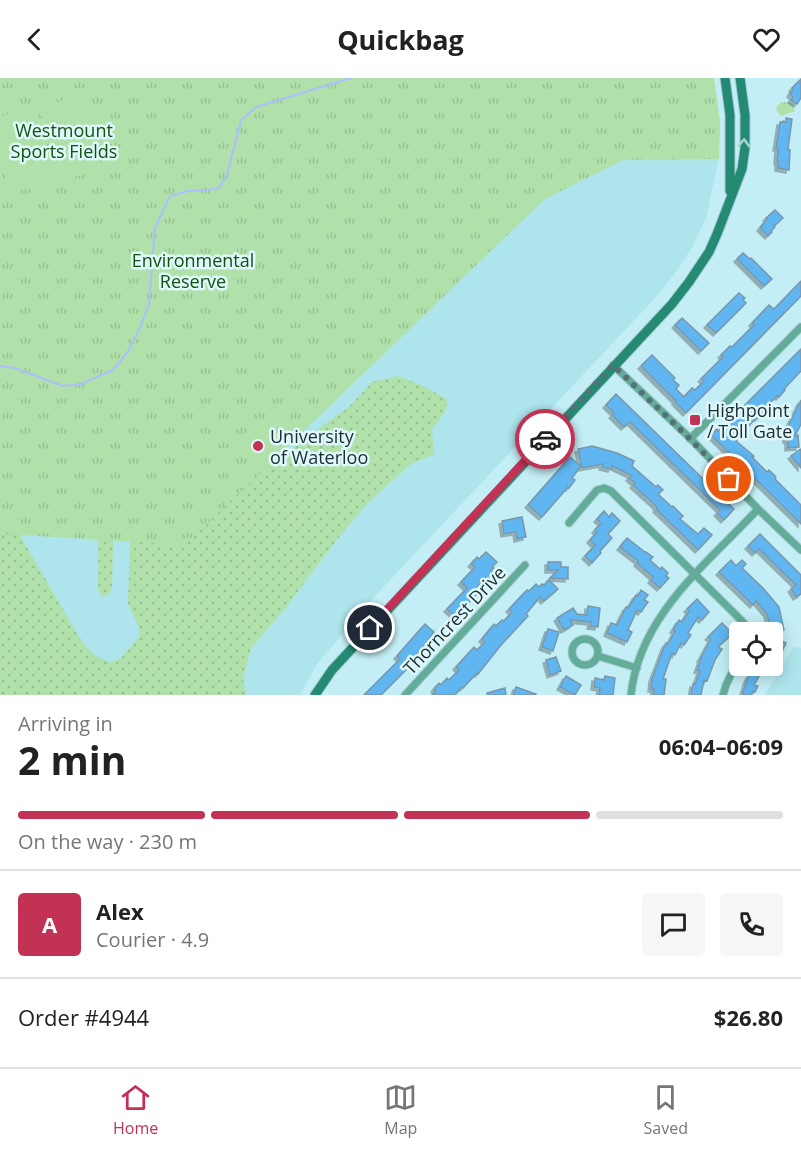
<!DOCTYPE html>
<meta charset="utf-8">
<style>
:root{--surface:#fff;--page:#f6f6f6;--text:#222;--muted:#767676;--line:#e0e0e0;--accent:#c23255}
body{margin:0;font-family:"Open Sans",sans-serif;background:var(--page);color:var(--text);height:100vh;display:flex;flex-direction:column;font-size:22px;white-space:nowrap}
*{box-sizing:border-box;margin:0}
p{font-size:20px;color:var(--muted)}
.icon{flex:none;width:33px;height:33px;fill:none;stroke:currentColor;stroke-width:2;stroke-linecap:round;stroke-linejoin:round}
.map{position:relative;height:617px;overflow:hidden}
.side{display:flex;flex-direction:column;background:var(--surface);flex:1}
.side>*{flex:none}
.tools{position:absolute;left:729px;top:544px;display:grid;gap:12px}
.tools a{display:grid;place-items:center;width:54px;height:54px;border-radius:6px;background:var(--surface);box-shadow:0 3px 15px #0003;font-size:30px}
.pin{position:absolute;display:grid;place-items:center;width:51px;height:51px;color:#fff;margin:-26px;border:3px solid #fff;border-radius:50%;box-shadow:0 2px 6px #0007}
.courier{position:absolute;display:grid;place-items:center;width:60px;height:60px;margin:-30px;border:4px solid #c23255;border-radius:50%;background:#fff;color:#222;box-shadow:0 2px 8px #0007}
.headline em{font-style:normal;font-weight:700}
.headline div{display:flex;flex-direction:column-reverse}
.headline{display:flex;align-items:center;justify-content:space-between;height:102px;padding:0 18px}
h1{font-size:39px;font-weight:700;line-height:45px}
.bar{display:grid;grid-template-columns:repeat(4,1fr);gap:9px 6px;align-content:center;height:72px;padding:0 18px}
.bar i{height:8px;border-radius:4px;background:var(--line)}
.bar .active{background:var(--accent)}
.bar p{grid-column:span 4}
.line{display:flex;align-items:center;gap:15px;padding:0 18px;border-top:2px solid var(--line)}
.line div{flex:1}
.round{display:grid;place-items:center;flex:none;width:63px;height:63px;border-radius:6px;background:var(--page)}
header{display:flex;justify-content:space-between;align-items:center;height:78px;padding:0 18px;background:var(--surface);font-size:27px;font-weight:700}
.tabs{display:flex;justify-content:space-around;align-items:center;height:84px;border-top:2px solid var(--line);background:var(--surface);font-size:16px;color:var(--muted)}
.tabs a{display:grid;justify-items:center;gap:3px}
.tabs .active{color:var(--accent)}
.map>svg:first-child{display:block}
</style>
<header><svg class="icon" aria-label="back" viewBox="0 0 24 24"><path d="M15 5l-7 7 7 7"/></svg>Quickbag<svg class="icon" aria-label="heart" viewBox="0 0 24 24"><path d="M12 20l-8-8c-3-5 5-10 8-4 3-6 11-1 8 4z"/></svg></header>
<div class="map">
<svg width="801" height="617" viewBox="0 0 801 617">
<defs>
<pattern id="grass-dots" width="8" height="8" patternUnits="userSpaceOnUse" patternTransform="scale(1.5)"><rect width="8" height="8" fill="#b1e1ab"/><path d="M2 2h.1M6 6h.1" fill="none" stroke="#98c193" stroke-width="1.8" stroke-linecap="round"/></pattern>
<pattern id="park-tufts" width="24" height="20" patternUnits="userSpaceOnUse" patternTransform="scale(1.5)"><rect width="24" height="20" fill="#b1e1ab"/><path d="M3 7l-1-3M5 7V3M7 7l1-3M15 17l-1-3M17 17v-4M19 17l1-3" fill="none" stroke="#98c193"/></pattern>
<filter id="shadow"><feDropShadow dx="-3" dy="3" stdDeviation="0" flood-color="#0004"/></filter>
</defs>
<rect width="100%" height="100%" fill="#c3eef5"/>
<!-- built -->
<path fill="#aee4ec" d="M0 0H714L720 43 719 81 706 140 693 168 675 195 657 218 375 518 317 586 300 617H0Z
M793 569 801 570V617H765Z"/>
<!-- grass -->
<path fill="url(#grass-dots)" d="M398 298 423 308 448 322 445 334 432 351 434 376 409 387 364 429 335 464 284 532 251 570 243 600 246 617H0V423L82 564 95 578 110 584 121 580 140 558 139 550 128 525 133 393 255 389 287 374 307 362 322 348 349 329 372 304Z
M115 394 112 511 108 517 102 519 98 512 99 399Z"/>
<!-- park -->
<path fill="url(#park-tufts)" d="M0 0H714L720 43 719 81 623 82 545 121 185 467 5 456 0 451Z
M782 24 792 25 795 33 781 38 777 33 776 29Z"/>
<!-- garden -->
<path fill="#b1e1ab" d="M85 17 103 92 58 103 40 28Z
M37 29 54 104 9 115 0 76V38Z"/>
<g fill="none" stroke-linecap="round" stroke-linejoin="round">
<!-- stream -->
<path stroke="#adbeff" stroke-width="2" d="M0 288 15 290 63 308 81 306 113 292 127 275 140 250 149 226 155 150 170 118 188 113 218 111 227 97 241 42 256 29 351 0"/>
</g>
<!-- building -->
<path fill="#61b6f0" stroke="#7997ac" stroke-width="1.5" filter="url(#shadow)" d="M801 1V20L797 26 791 22 793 19 790 16 793 11 792 10Z
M786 40 792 41 788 71 790 72 789 92 778 90V83H777L778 70H776L780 44H786Z
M775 132 783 140 774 148 775 149 771 153 772 154 768 158 760 150 767 141 766 140Z
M743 175 750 181 751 180 772 201 764 208 737 181Z
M801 203V218L686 335 675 324 676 323 641 288 652 277 675 300 673 302 679 307 676 311 684 319 692 310 695 312 704 303 701 301 723 279 721 277 730 268 732 269 754 247 752 245 769 227 774 231Z
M739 215 745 220 743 222 746 225 716 255 707 247Z
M682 240 709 265 701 273 675 247Z
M801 271V293L784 311 785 312 779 319 777 318 765 330 767 331 758 340 757 339 742 355V356L736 363 754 378 752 379 767 394 769 392 776 399 775 401 801 427V446L711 357 717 351 718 353 727 345Z
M616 316 734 431 724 442 717 435 720 432 630 344 624 349 612 337 614 335 606 327Z
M801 322V346L795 358 798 357 799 369 788 370V362H786L785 349 787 350Z
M592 368 617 375 634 383 632 388 656 409 658 407 663 412 658 416 672 429 673 428 683 438 680 441 698 456 704 450 712 457 698 472 656 431 657 429 654 426 633 407 635 405 629 400 631 397 612 388 611 391 602 389 603 386 582 390 578 371Z
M801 371V390L791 378Z
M570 379 581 388 572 400 575 402 569 410 568 409 542 439 528 427Z
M604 433 609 439 612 435 620 443 608 456 612 460 600 473 601 475 592 485 585 478 595 467 590 462 597 454 595 452 601 445 597 441Z
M522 439 526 459 517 461 516 454 504 456 502 443Z
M760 456 801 497V516L796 519 791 511 796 507 759 471 755 475 748 468Z
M627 460 645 474H646L653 479 650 482 660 491 662 489 668 495 666 498 669 500 660 510 651 502 653 499 637 485 638 483 620 469Z
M486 474 497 484 492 489 494 490 491 492 494 495 488 501 486 499 478 508 481 511 456 539 447 531 467 510 461 504 475 489 471 486 477 479 479 481Z
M731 482 736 488 742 482 746 486 742 490 763 510 779 529 784 552 772 555 767 536 756 523 753 527 719 494Z
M548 484H561V489H568V501L550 500 558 492H548Z
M549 502 558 511 544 523 540 519 526 536 528 538 501 567 478 596 477 595 463 610 462 609 455 617H432L436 612 434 611 439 605 441 607 447 600 449 602 459 592 456 589 474 569 477 572 485 564 482 561 494 546 496 548 502 542 504 543 512 534 509 531 527 512 529 513 536 506 539 509 542 506 544 507Z
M641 512 648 517 644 522 648 524 641 534 637 532 628 552 632 554 627 564 607 555 611 545 617 547 626 529 628 530 636 517 638 518Z
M697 521 709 534 702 542 698 539 688 555 691 557 684 567 681 565 675 577 672 575 663 601H666L664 617H653L654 611H651L652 601 664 569 666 565 668 566 675 553 673 552 679 542 682 544 689 533 687 531Z
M588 528 600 530 598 549 590 548 591 544 570 542 573 547 564 552 557 540 573 530 577 536 587 537Z
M722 545 729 552 728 554 731 557 718 569 722 571 715 582 707 603 704 602 701 617H691L693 606H695L700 593 697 592 701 581H700L711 561 708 559Z
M425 546 434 554 420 573 404 591 406 592 381 617H364L400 581 397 578Z
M548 551 559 554 553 573 542 569Z
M772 559 786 565 779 580 772 577Z
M556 579 561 593 550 597 546 582Z
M755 588H765L754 607 758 608 755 614 753 613 751 617H742L747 601Z
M566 598 581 607 575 617 560 609Z
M605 598 615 600 613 617H599L600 610 594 609 595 600 604 602Z
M516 609 536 616 535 617H513Z
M505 610 506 617H488L487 615Z"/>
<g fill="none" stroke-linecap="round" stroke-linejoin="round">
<!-- street casing -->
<g stroke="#a5cbd2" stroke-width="9">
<path id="street" d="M613 287 693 363 758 431 801 472
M690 361 801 249
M569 445 597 412 604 410 611 413 741 542 751 553 752 555
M572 574a13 13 0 1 1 26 0a13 13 0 1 1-26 0Z
M598 578 637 590
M405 617 525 487
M631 617C639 537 708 485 758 431
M723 617 726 607 740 578"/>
</g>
<!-- secondary casing -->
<g stroke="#a5cbd2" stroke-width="11">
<path id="secondary" d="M725 0 730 37V113
M315 617 332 592 672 226 689 204 709 174 717 156 742 91 745 70V37L740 0"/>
</g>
<!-- street -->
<use href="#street" stroke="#62ac98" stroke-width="7"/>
<!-- secondary -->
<use href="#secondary" stroke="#248a74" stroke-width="9"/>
</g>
<!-- one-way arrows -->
<defs><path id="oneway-chevron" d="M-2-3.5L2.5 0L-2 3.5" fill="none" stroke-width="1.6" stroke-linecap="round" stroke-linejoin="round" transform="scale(1.5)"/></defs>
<use stroke="#a6d7d3" href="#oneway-chevron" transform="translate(744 65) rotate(-88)"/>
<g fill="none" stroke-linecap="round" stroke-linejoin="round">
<!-- done -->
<path stroke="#567175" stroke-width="6" stroke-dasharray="0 10.8" d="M545 361 613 287 690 361 729 401"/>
<!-- route -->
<path stroke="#c23255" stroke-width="8" d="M370 550 545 361"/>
</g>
<!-- markers -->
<g fill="#c23255" stroke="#def8fc" stroke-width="2">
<rect x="689" y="336" width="12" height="12" rx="3"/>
<circle cx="258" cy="368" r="6"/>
</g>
<g text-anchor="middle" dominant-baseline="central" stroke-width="5" stroke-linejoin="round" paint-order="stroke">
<!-- park labels -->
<g font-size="18" fill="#12520c" stroke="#def8fc">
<text x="64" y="52">Westmount<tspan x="64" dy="21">Sports Fields</tspan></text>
<text x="193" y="182">Environmental<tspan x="193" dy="21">Reserve</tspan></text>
</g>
<!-- poi labels -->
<g font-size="18" fill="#1c2d30" stroke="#def8fc" text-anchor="start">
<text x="707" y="332">Highpoint<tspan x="707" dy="21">/ Toll Gate</tspan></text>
<text x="270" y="358">University<tspan x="270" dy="21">of Waterloo</tspan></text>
</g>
<!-- street labels -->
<g font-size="18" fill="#1c2d30" stroke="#def8fc">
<text transform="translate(454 542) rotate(-47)">Thorncrest Drive</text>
</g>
</g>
</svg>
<div class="tools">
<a><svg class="icon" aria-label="locate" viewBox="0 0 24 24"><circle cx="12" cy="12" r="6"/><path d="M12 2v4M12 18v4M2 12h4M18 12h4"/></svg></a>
</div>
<div class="pin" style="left:729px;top:401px;background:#ea580c"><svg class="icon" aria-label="bag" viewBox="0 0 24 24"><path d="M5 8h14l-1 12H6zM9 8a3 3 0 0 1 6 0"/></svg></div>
<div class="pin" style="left:370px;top:550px;background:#1f2937"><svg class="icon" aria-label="home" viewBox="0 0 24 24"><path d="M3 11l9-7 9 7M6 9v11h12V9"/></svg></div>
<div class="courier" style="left:545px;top:361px"><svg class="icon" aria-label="car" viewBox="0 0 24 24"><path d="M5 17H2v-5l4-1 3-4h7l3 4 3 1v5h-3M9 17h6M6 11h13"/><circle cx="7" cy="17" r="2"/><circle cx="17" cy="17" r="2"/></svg></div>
</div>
<section class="side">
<div class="headline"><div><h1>2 min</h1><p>Arriving in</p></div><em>06:04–06:09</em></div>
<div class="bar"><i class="active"></i><i class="active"></i><i class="active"></i><i></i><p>On the way · 230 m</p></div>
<div class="line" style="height:108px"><b class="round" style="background:var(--accent);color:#fff">A</b><div><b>Alex</b><p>Courier · 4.9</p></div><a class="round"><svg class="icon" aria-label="chat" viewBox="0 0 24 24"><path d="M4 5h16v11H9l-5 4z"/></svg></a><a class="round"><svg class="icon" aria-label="phone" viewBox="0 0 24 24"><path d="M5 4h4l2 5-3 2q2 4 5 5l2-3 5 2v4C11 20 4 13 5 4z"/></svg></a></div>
<div class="line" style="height:78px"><div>Order #4944</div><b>$26.80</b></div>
</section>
<nav class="tabs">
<a class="active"><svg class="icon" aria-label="home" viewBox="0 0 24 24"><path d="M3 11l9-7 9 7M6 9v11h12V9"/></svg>Home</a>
<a><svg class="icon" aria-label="map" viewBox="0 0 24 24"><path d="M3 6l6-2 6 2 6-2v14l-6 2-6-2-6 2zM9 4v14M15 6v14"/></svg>Map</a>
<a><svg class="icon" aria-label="saved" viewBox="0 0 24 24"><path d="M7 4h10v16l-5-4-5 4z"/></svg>Saved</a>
</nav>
